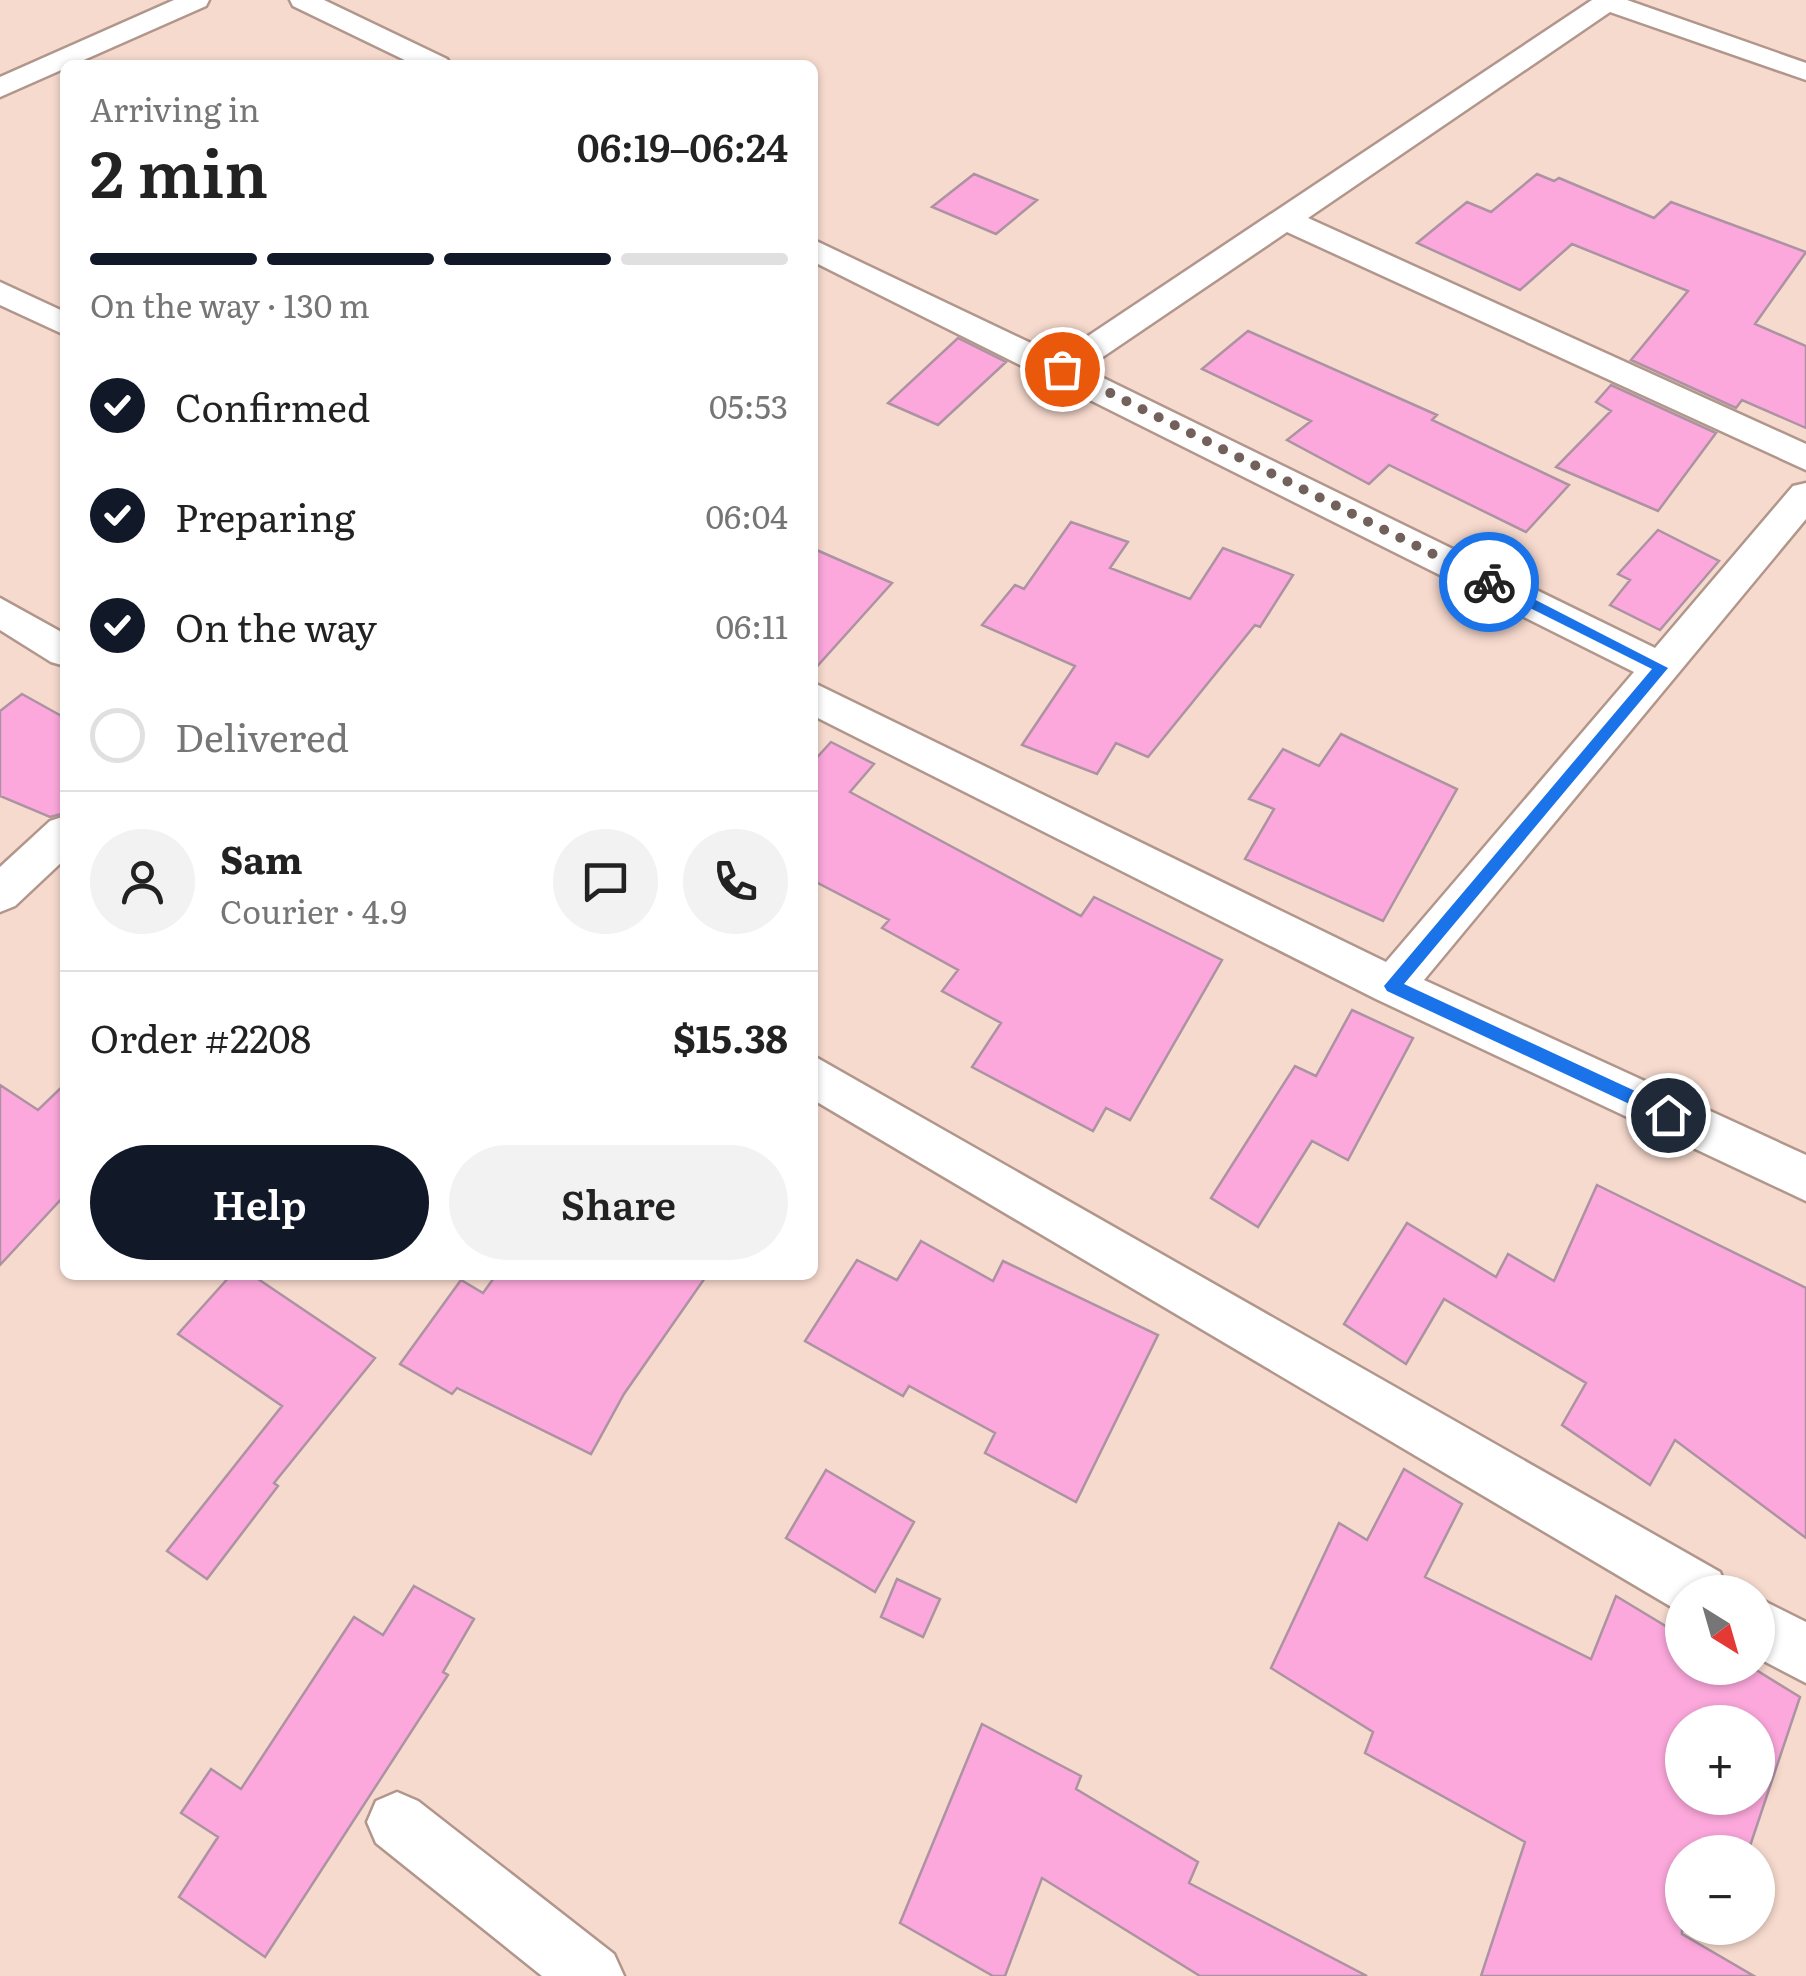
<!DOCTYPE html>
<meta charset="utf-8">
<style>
:root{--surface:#fff;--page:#f2f2f2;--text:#222;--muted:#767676;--line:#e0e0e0;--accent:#111827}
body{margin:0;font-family:Literata,serif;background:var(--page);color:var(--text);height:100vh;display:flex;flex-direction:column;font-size:38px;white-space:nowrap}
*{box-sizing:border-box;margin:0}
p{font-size:32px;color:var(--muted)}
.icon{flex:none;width:55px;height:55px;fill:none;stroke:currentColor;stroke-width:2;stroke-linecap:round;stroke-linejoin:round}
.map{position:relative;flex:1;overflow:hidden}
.drawer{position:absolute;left:60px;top:60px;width:758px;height:1220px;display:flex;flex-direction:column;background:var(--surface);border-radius:15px;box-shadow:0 2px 8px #0004}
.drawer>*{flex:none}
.needle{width:65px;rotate:143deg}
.fabs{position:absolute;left:1665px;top:1575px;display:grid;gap:20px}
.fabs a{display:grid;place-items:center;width:110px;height:110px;border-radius:50%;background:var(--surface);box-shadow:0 2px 8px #0004;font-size:50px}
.pin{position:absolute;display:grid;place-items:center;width:85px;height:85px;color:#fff;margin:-42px;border:5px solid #fff;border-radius:50%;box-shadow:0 2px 10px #0007}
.courier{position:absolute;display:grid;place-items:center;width:100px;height:100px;margin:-50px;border:8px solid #1a73e8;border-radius:50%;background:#fff;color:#222;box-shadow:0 2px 12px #0007}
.overview em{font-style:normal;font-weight:600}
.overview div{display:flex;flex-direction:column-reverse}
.overview{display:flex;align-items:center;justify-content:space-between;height:170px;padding:0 30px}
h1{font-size:65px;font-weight:600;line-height:75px}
.bar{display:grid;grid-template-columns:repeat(4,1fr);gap:15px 10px;align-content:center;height:120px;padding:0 30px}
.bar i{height:12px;border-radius:8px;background:var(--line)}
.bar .current{background:var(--accent)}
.bar p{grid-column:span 4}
.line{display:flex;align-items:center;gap:25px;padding:0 30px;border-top:2px solid var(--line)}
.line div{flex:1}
.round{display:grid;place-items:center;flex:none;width:105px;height:105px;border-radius:52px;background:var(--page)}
ol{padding:0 30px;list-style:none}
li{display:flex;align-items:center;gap:30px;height:110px}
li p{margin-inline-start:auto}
li .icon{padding:10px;border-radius:50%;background:var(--accent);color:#fff;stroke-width:4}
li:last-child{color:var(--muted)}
li i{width:55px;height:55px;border:5px solid var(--line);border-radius:50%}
.cta{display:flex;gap:20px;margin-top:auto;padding:20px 30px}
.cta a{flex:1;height:115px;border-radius:60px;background:var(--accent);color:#fff;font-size:40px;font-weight:600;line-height:115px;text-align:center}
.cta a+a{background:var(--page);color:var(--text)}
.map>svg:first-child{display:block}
</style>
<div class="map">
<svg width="1806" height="1976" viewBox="0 0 1806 1976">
<rect width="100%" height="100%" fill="#f7dace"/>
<!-- building -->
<path fill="#fca8dc" stroke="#ac93a2" stroke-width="2.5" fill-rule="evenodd" d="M974 174 1037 200 996 234 932 207Z
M1537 174 1554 181 1559 178 1654 218 1671 202 1806 252 1755 324 1806 346V428L1742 400 1736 408 1631 360 1688 291 1572 244 1520 290 1417 243 1467 202 1491 212Z
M1248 331 1437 415 1432 420 1569 485 1526 532 1389 465 1369 484 1287 440 1311 421 1202 369Z
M958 338 1006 362 938 425 888 403Z
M1611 385 1716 433 1658 511 1556 467 1611 411 1596 402Z
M1071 522 1128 542 1110 568 1190 599 1223 548 1293 575 1260 627 1255 625 1148 757 1116 743 1097 774 1022 745 1075 666 982 625 1015 585 1024 589Z
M1658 530 1719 561 1660 630 1610 605 1630 580 1618 574Z
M812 548 892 583 812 672Z
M22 694 65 718V813L50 817 0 796V711Z
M1341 734 1457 789 1383 921 1245 859 1274 809 1249 799 1283 749 1319 766Z
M831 742 874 764 850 792 1081 916 1094 897 1222 960 1130 1120 1106 1108 1093 1131 972 1067 1001 1023 942 991 958 970 882 928 889 920 812 880V763Z
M1352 1010 1413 1038 1348 1160 1312 1141 1258 1227 1211 1198 1295 1066 1316 1076Z
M65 1084V1195L0 1265V1085L38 1110Z
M1597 1185 1806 1288V1538L1675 1440 1650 1485 1562 1425 1586 1383 1444 1299 1406 1364 1344 1324 1407 1223 1496 1277 1508 1254 1554 1281Z
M921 1241 993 1281 1003 1261 1158 1335 1076 1502 985 1453 995 1433 909 1386 903 1396 805 1341 857 1260 897 1280Z
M231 1275H252L375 1358 274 1483 278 1486 207 1579 167 1551 282 1406 178 1334Z
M496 1275H707L624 1394 591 1454 457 1388 452 1394 400 1364 461 1280 483 1293Z
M1404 1469 1462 1504 1425 1577 1591 1659 1616 1596 1682 1636V1668H1753L1800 1697 1748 1852H1682V1934L1754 1976H1481L1525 1842 1365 1753 1373 1732 1271 1668 1339 1523 1367 1540ZM1682 1722H1758V1798H1682Z
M826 1470 914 1522 875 1592 786 1538Z
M897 1579 940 1599 923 1637 881 1617Z
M414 1586 474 1619 443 1672 448 1675 265 1957 179 1897 218 1837 181 1813 211 1769 241 1789 354 1617 383 1635Z
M982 1724 1081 1776 1076 1789 1198 1862 1189 1883 1367 1976H1200L1042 1878 1005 1976H993L900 1923Z"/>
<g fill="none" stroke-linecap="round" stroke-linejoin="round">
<!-- minor casing -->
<g stroke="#b1968b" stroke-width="5">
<path id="minor" d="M174 0H209L206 6 0 97V77Z
M290 0H324L447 59 451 65H415L293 6Z
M1592 0H1627L1806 63V80L1610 12 1308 218 1806 444V470L1287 232 1085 369 1655 648 1793 486 1806 483V519L1424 980 1806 1155V1201L1376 999 812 715V682L1386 962 1634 672 812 261V239L1058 356Z
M0 282 65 312V335L0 305Z
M0 598 65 634V666L51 662 0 630Z
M65 816V859L15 906 0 912V867L50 821Z
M812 1055 1720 1572 1728 1592H1682L1680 1612 812 1099Z
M1758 1598 1806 1622V1683L1758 1658Z
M397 1792 418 1801 614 1954 624 1976H542L376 1843 367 1822 376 1801Z"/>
</g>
<!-- minor -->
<use href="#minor" fill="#fff" fill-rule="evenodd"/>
</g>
<!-- route -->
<path fill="#1a73e8" d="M1484 578H1493L1668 668 1404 984 1674 1109 1677 1115 1668 1122 1387 991 1384 986 1652 669 1484 585Z"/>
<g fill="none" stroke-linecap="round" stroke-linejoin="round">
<!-- done -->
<path stroke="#72615a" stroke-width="10" stroke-dasharray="0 18" d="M1062 369 1489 582"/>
</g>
</svg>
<div class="fabs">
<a><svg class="needle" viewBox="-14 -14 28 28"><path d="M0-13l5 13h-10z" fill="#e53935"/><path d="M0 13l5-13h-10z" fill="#767676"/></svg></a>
<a>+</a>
<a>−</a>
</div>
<div class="pin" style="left:1062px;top:369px;background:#ea580c"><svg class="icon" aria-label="bag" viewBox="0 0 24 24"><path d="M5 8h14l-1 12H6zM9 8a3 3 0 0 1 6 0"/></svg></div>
<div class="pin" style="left:1668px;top:1115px;background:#1f2937"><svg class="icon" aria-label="home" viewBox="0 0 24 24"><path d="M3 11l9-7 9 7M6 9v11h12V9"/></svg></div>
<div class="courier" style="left:1489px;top:582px"><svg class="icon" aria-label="bike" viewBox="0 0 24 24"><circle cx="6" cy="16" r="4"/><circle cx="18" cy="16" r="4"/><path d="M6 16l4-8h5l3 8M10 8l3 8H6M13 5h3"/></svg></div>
<section class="drawer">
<div class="overview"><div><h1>2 min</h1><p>Arriving in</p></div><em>06:19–06:24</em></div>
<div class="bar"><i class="current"></i><i class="current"></i><i class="current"></i><i></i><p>On the way · 130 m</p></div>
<ol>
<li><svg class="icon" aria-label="check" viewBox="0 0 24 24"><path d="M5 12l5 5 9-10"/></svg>Confirmed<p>05:53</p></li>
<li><svg class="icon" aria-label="check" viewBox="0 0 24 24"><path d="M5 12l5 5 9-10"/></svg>Preparing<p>06:04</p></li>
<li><svg class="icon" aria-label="check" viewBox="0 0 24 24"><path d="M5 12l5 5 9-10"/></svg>On the way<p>06:11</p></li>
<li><i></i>Delivered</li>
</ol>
<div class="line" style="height:180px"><a class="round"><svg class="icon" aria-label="person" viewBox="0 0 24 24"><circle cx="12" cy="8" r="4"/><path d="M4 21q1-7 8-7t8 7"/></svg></a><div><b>Sam</b><p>Courier · 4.9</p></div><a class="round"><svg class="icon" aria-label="chat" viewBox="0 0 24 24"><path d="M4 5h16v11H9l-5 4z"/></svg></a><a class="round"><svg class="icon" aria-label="phone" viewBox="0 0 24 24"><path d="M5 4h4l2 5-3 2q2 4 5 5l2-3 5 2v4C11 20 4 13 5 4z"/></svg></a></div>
<div class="line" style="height:130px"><div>Order #2208</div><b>$15.38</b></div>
<div class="cta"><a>Help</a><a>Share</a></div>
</section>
</div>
